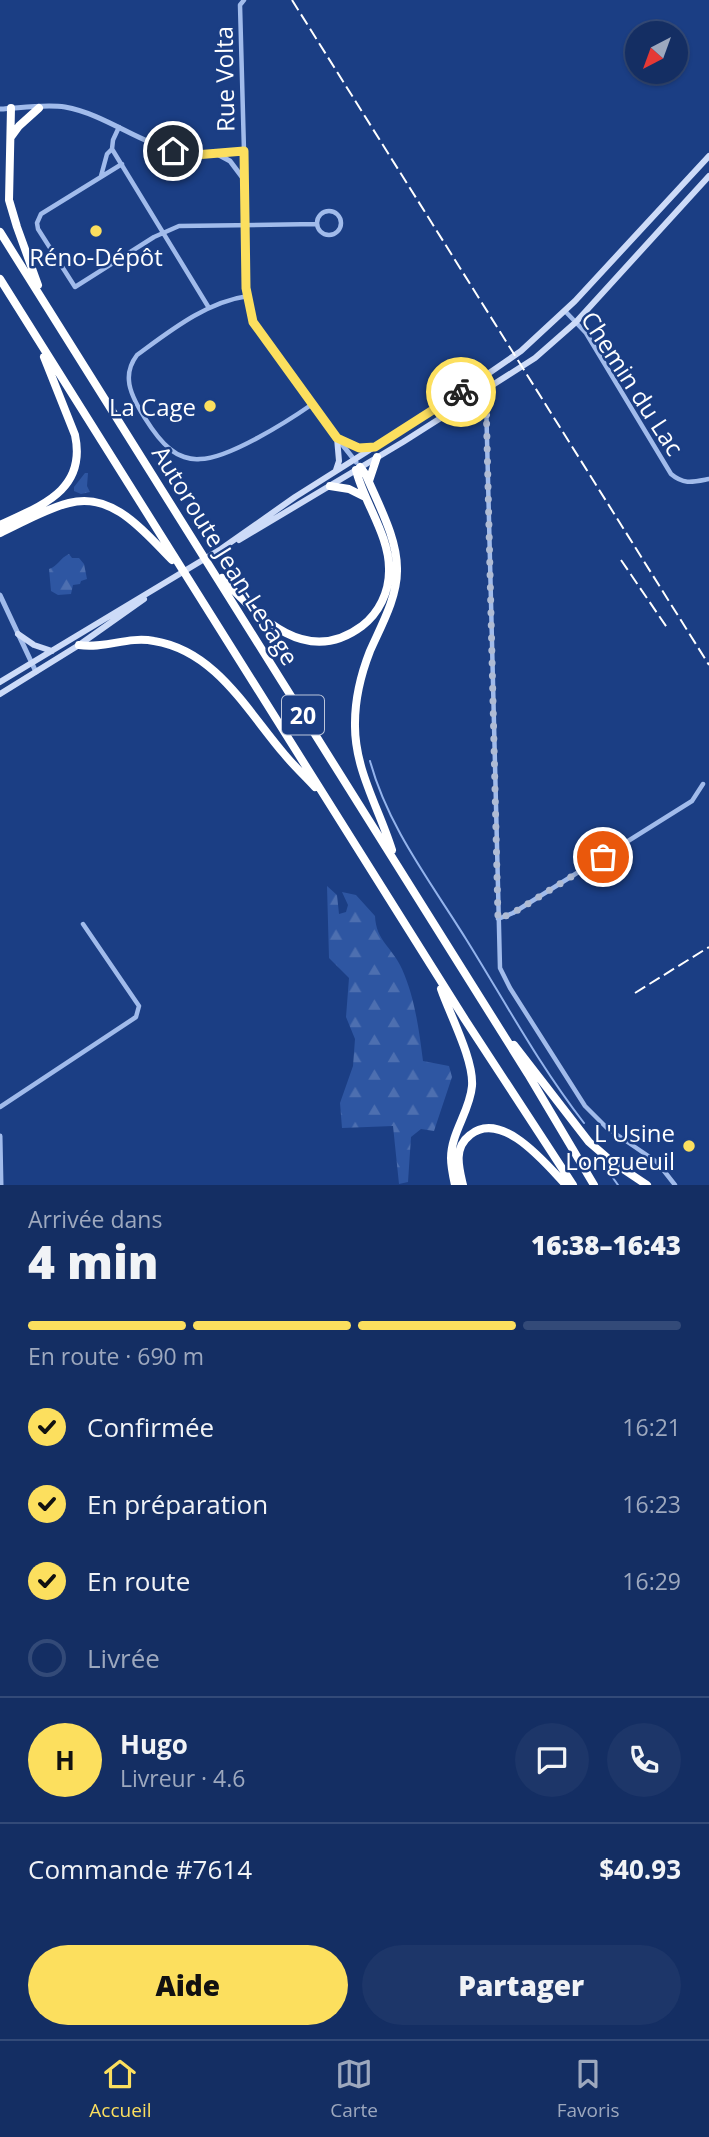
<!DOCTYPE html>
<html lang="fr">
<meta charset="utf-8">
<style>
:root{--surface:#142e63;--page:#1d3669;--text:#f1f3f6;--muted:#9da8be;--line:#334a78;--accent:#fcdf5e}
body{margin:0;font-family:"Open Sans",sans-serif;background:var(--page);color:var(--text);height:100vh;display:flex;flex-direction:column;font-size:26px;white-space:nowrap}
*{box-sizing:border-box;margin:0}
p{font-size:23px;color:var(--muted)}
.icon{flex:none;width:38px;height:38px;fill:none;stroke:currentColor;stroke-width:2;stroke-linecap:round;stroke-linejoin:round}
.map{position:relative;height:1185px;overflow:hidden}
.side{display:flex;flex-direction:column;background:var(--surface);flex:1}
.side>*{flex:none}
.needle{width:46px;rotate:221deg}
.controls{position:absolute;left:625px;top:21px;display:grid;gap:14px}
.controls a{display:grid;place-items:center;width:63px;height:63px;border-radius:50%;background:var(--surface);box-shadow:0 2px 5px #0004,0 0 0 2px var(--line);font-size:35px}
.pin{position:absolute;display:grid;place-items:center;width:60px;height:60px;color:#fff;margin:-30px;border:4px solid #fff;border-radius:50%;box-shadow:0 2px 7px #0007}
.courier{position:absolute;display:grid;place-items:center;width:70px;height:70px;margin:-35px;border:5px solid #fcdf5e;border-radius:50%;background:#fff;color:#222;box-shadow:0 2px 9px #0007}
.summary em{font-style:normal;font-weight:800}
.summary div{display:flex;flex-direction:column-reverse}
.summary{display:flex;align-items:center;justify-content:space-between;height:119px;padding:0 28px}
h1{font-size:46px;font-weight:800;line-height:52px}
.bar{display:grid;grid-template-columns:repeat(4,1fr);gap:10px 7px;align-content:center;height:84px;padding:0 28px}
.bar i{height:9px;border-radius:5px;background:var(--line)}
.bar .selected{background:var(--accent)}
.bar p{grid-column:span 4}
.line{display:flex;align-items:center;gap:18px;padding:0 28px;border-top:2px solid var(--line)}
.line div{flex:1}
.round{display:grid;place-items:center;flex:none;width:74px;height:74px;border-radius:37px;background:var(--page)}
ol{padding:0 28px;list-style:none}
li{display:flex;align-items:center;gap:21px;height:77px}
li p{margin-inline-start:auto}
li .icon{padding:7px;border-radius:50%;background:var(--accent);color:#111;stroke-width:4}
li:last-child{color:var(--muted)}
li i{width:38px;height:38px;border:4px solid var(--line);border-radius:50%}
.action{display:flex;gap:14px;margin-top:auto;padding:14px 28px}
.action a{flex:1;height:80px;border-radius:42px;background:var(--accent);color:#111;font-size:28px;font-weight:800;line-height:80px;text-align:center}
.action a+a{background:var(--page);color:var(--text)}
.dock{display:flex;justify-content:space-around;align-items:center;height:98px;border-top:2px solid var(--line);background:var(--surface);font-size:19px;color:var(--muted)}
.dock a{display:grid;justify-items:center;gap:4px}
.dock .selected{color:var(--accent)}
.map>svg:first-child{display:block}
</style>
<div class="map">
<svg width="709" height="1185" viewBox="0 0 709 1185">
<defs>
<pattern id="forest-firs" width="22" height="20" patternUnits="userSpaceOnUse" patternTransform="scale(1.75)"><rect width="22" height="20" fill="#2e56a2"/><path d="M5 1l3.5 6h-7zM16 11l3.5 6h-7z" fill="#4d6fb0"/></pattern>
</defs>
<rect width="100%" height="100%" fill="#1b3e84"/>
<!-- forest -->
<path fill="url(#forest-firs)" d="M85 473H88L87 486 90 492 81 494 74 491V487Z
M69 554 72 558H79L84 564 87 579 81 581 80 584 73 585 71 594 58 595 51 591 49 569C58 566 60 558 69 554Z
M327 886 337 895 339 914 346 912 348 905 342 892 356 895 375 916C376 941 393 948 402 969 415 998 419 1030 423 1061L449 1066 452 1077 434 1131 421 1129 411 1137 408 1182 399 1184 393 1126 342 1128 340 1103 353 1066 355 1039 346 1017 349 978 329 958Z"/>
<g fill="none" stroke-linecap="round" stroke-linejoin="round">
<!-- stream -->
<path stroke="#94b4ed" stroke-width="2" d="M370 761C388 827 430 881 466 939 504 1000 539 1065 584 1123
M606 1168 618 1185"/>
<!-- minor -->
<path stroke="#a1bbeb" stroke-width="4.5" d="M119 127 113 140 112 149 209 308
M244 151 240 5 244 0
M122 164 41 214 37 223 38 229 75 287 154 237 179 226 317 224
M101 176 107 154 112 149
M317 223a12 12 0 1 1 24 0a12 12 0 1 1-24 0Z
M248 296C206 302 170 331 137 355 131 363 128 371 129 381 130 399 156 438 170 449 178 456 190 460 200 459 228 459 288 421 311 405
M565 311 586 333 671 474C684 485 693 482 709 479
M477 382 486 398 500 968 510 988 585 1106 607 1128 657 1162 675 1185
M498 919 513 913 692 801 703 784
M0 1107 136 1017 139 1006 83 924"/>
<!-- tertiary -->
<path stroke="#a1bbeb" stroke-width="5" d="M0 109C20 108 45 104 65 107 104 114 136 141 174 151 197 157 221 152 244 151L246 288 253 322 272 346 311 405 356 462
M217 154 230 161 245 181
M0 595 36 672
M0 1136 1 1185"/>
<!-- secondary -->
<path stroke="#cddbf8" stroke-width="6" d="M463 405 487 415
M337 438 359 448 373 447
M336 470 339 461 337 438
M239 540 403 442 535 358 576 322 709 176
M18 634 34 645 52 651
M0 682 221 549 295 497 466 389 521 351 575 301 709 156
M0 694 79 645 144 599"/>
<!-- motorway -->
<path stroke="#fff" stroke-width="8" d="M11 108 9 200 17 227 38 285
M11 137 19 126 39 108
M0 232 528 1074 594 1185
M0 279 464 1018 573 1185
M360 467 366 475C378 504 398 539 397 571 397 598 381 626 370 651 361 674 355 698 355 723 354 769 379 808 392 850
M369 481 377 457
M330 486 349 489 365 497
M0 525C40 506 87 491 75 435L44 357
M0 533C22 523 45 509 69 503 113 491 145 533 172 560
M222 578C259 617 306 668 362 626 379 613 389 592 389 571 390 536 364 503 356 470
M79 645C104 649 128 636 154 641 216 651 247 711 285 755 294 766 305 776 315 787
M441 989C450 1015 474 1060 472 1086 470 1111 451 1133 451 1158 451 1167 453 1176 455 1185
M514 1045 589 1142 611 1161 647 1185
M463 1185C459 1168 453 1148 470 1135 502 1109 546 1164 566 1185"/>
<!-- rail -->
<path stroke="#fff" stroke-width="2" stroke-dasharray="12 5" stroke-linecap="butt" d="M292 0 709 665
M621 560 668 629
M635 993 709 947"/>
</g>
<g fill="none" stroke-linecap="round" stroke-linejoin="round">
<!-- done -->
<path stroke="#afbbd4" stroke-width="7" stroke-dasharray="0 12.6" d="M461 392 477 382 486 398 498 919 513 913 603 857"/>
<!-- route -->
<path stroke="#fcdf5e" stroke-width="9" d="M173 151 195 155 244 151 246 288 253 322 337 438 359 448 375 447 461 392"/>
</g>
<!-- markers -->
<g fill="#fcdf5e" stroke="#1b3e84" stroke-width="2.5">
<circle cx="96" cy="231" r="7"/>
<circle cx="210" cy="406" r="7"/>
<circle cx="689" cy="1146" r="7"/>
</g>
<g text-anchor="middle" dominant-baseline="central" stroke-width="5" stroke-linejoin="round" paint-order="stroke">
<!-- shield labels -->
<rect fill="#1b3e84" stroke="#bbc5da" stroke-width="2" x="282" y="695.5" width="42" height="39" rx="5"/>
<g font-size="23" font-weight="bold" fill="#fff">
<text x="303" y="715">20</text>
</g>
<!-- street labels -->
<g font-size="24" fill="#fff" stroke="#1b3e84">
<text transform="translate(224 79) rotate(-91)">Rue Volta</text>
<text transform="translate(633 383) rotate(57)">Chemin du Lac</text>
<text transform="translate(226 555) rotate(58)">Autoroute Jean-Lesage</text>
</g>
<!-- poi labels -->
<g font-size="24" fill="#fff" stroke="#1b3e84" text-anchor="end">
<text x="96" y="256" text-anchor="middle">Réno-Dépôt</text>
<text x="196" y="406">La Cage</text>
<text x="675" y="1132">L'Usine<tspan x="675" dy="28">Longueuil</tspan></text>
</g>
</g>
</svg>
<div class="controls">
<a><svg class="needle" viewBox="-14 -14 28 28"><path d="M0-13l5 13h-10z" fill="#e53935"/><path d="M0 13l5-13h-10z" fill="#9da8be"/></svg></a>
</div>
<div class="pin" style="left:603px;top:857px;background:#ea580c"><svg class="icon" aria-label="bag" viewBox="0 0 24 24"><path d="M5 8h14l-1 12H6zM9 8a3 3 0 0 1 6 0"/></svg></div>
<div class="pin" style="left:173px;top:151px;background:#1f2937"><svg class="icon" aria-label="home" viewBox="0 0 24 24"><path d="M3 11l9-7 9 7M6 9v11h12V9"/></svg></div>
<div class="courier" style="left:461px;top:392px"><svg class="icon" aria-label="bike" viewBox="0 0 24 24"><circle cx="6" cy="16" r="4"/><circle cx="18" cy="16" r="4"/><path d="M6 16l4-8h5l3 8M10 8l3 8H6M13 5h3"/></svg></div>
</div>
<section class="side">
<div class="summary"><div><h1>4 min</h1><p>Arrivée dans</p></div><em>16:38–16:43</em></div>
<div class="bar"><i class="selected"></i><i class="selected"></i><i class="selected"></i><i></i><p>En route · 690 m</p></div>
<ol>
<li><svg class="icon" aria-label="check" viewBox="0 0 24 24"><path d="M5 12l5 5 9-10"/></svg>Confirmée<p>16:21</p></li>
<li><svg class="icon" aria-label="check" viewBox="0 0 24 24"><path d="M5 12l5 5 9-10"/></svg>En préparation<p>16:23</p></li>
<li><svg class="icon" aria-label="check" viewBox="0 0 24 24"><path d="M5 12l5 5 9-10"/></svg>En route<p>16:29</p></li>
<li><i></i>Livrée</li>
</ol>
<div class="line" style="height:126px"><b class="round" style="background:var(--accent);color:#111">H</b><div><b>Hugo</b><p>Livreur · 4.6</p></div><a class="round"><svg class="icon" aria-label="chat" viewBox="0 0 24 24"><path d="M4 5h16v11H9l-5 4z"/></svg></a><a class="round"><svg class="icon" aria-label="phone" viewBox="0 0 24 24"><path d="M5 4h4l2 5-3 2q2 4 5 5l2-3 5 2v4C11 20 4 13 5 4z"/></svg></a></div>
<div class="line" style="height:91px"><div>Commande #7614</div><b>$40.93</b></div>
<div class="action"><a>Aide</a><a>Partager</a></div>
</section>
<nav class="dock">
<a class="selected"><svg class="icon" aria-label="home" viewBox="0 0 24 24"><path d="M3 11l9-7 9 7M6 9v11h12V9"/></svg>Accueil</a>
<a><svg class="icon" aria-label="map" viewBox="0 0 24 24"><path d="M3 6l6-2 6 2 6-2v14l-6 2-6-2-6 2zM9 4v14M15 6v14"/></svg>Carte</a>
<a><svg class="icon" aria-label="saved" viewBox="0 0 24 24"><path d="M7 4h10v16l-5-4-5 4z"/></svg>Favoris</a>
</nav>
